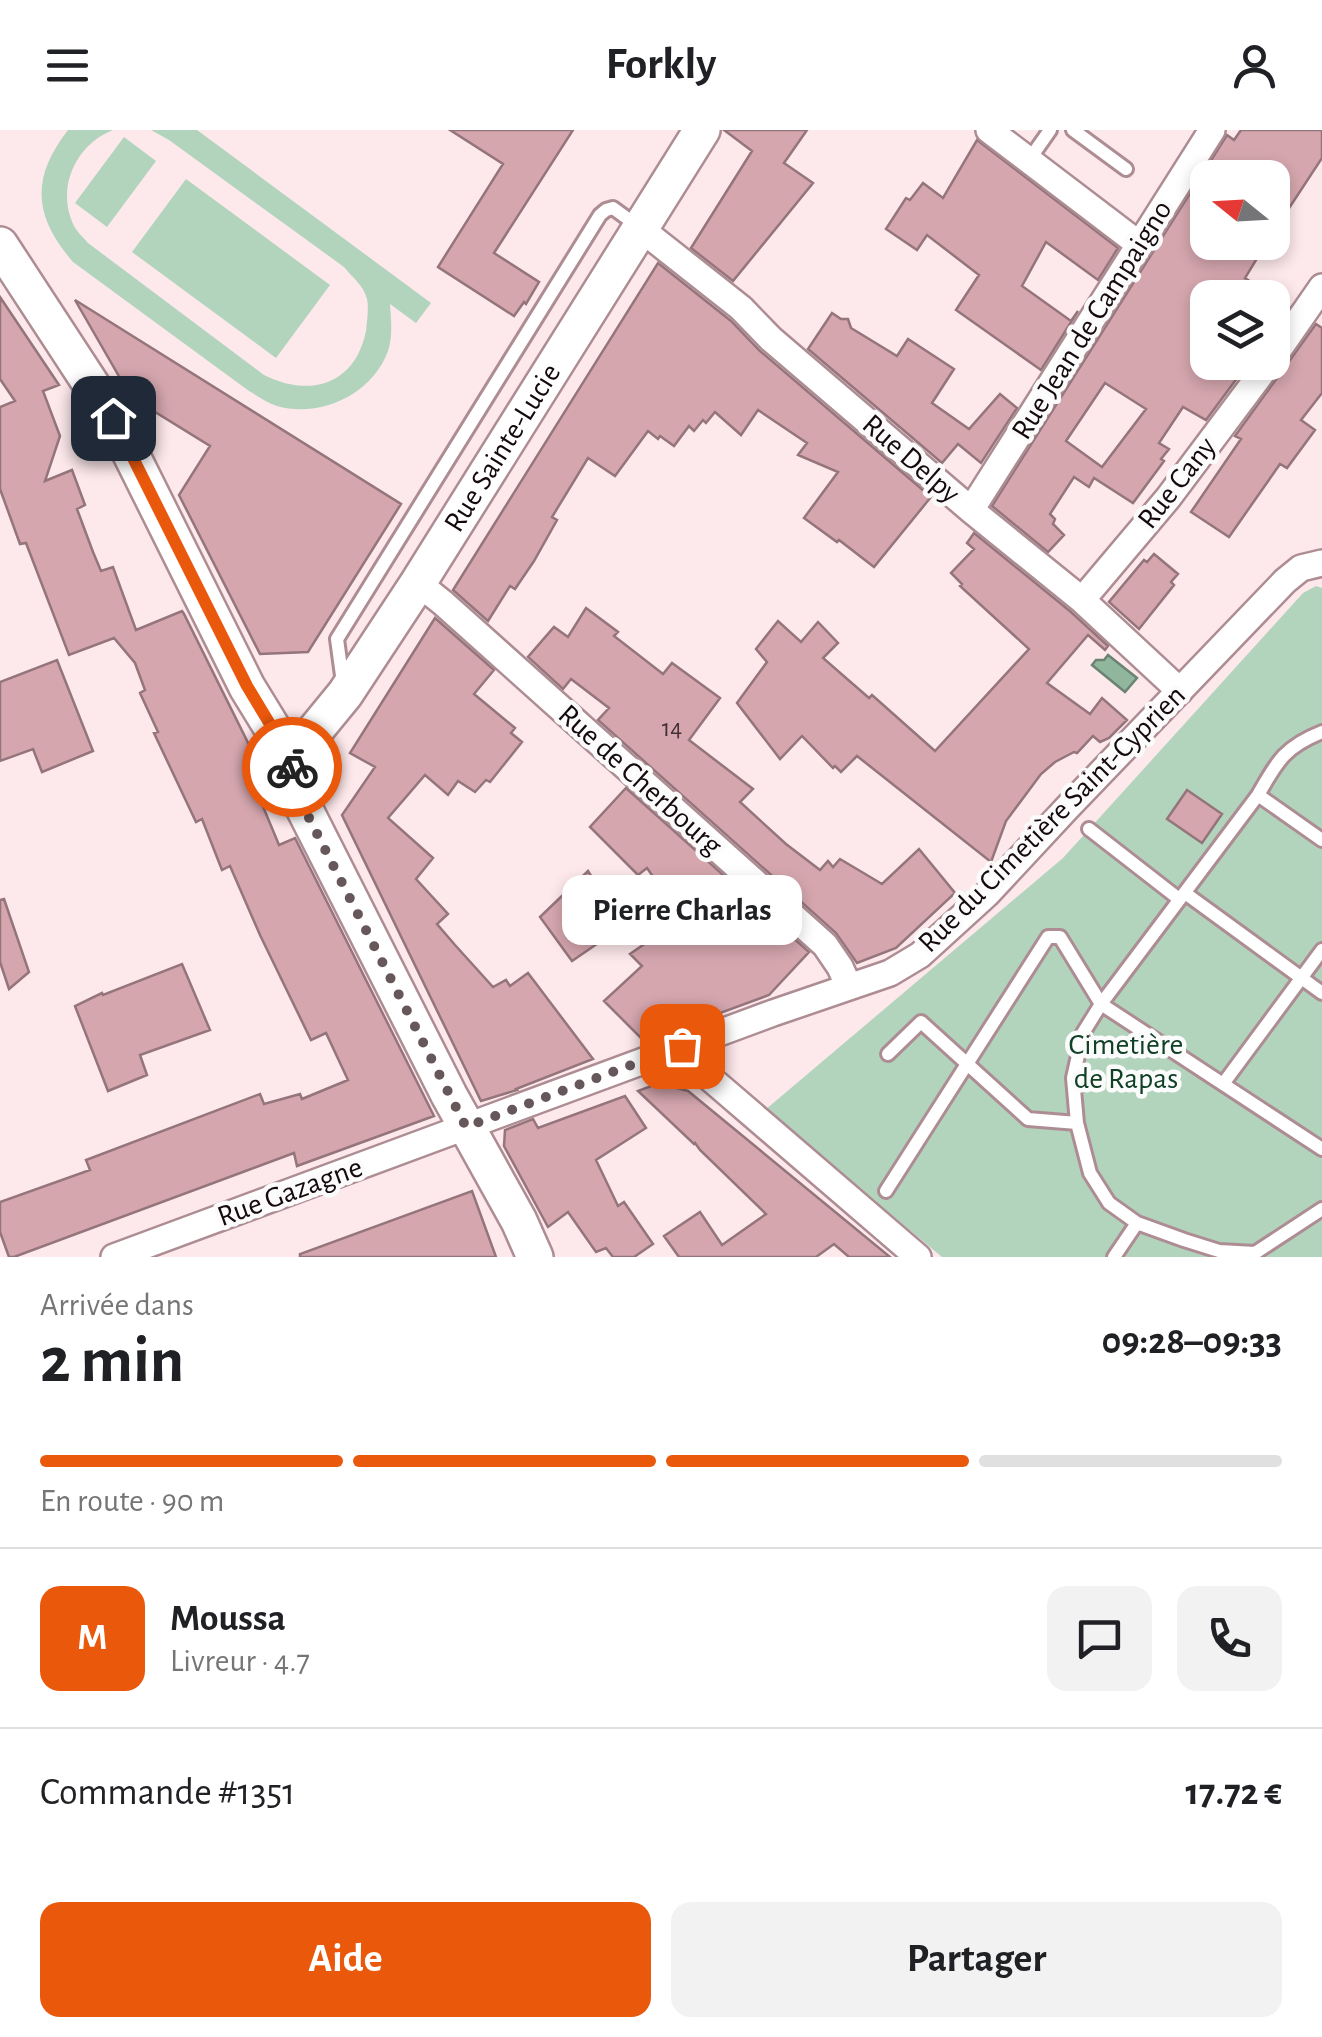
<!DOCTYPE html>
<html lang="fr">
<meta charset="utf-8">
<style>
:root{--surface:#fff;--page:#f2f2f2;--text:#202124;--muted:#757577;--line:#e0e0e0;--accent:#ea580c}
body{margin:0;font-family:"Alegreya Sans",sans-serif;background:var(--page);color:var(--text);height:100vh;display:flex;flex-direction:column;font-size:38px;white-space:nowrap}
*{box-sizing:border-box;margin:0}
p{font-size:32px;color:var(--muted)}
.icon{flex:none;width:55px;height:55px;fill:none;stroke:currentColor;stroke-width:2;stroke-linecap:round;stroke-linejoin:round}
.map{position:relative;height:1127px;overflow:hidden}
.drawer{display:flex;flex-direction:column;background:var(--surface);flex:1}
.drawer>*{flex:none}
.needle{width:65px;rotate:288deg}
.tools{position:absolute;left:1190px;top:30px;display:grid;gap:20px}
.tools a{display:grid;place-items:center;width:100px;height:100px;border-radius:20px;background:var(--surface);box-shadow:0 5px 15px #0003;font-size:50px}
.pin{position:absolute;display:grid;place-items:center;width:85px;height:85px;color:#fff;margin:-42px;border-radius:20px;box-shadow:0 5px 15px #0006}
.courier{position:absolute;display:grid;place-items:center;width:100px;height:100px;margin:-50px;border:8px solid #ea580c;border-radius:50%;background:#fff;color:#222;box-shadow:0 2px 12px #0007}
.bubble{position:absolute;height:70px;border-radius:20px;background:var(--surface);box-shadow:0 5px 15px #0003;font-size:32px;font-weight:700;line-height:70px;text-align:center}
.overview em{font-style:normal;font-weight:700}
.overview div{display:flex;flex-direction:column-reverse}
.overview{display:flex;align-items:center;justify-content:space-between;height:170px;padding:0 40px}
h1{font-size:65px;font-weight:700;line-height:75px}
.bar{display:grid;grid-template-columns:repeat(4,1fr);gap:15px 10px;align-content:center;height:120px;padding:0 40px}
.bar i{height:12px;border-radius:8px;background:var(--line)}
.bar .selected{background:var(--accent)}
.bar p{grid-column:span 4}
.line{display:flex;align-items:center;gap:25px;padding:0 40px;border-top:2px solid var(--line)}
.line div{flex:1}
.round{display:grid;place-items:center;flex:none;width:105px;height:105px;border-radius:20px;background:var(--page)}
.cta{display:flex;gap:20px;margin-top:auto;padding:20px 40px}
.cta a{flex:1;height:115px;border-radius:20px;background:var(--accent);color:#fff;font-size:40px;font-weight:700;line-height:115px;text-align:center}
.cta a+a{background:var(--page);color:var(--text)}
header{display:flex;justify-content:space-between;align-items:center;height:130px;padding:0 40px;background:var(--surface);font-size:45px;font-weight:700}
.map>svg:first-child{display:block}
</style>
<header><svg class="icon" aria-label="menu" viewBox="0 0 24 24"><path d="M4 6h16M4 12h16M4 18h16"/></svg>Forkly<svg class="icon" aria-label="person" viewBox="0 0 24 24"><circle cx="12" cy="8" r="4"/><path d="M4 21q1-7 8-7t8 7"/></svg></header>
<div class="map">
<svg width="1322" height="1127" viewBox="0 0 1322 1127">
<rect width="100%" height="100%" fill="#fde8eb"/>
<!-- green -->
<path fill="#b2d4bd" d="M68 0H113C77 14 56 56 73 94 76 101 83 107 88 113L264 245C310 268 355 255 366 201 367 191 369 178 367 169 364 156 352 147 344 137L169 10 151 0H197L431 173 416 193 390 174C391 189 393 206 388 221 372 265 320 288 277 276 267 273 258 266 249 261L73 132C34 87 30 49 68 0Z
M124 7 156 31 107 97 75 73Z
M186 49 330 155 276 228 132 122Z
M1316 456 1322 458V1127H942L765 980 1063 728 1303 463Z"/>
<!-- water -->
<path fill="#90b79d" stroke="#6b8372" stroke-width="2.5" d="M1108 525 1137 548 1125 562 1092 535 1096 530H1104Z"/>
<!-- building -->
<path fill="#d5a6ae" stroke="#94757b" stroke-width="2.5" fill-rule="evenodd" d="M450 0H573L494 123 539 152 526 174 524 172 514 186 438 137 503 34Z
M724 0H807L784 33 813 53 733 151 691 118 752 21Z
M1241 0H1322V28L1272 104V48H1208V112H1267L1245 148 1289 177 1272 200V168H1208V232H1249L1206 290 1183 277 1159 313 1169 319 1161 329 1164 331 1133 373 1094 348 1089 357 1074 347 1050 384 1055 389 1053 394 1064 405 1048 422 992 376 1227 5 1234 10ZM1105 253 1146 279 1102 337 1066 311Z
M977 10 1118 118 1098 150 1046 112 1022 156 1071 191 1078 181 1041 240 956 180 979 145 927 105 917 120 886 99 906 68 910 70 923 53 943 68Z
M658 133 731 191 760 221 931 367 874 437 839 410 837 412 804 388 838 342 798 325 807 313 758 280 741 305 715 282 706 293 703 290 694 301 689 296 674 316 660 306 658 309 648 301 615 346 588 328 552 387 557 390 534 431 515 459 510 456 488 491 453 460Z
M0 167 59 255 43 261 60 306 45 351 72 340 85 375 77 379 93 422 101 441 113 437 136 500 182 481 184 484 264 645 252 650 279 715 295 708 434 986 297 1036 294 1023 14 1127H9L0 1102V1072L90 1040 86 1030 260 964 264 974 300 964 302 969 348 950 326 903 311 910 260 805 230 736 222 740 202 689 196 692 154 603 158 602 140 563 145 560 135 533 114 508 69 525 26 413 20 414 0 359V277L15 271 0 249Z
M75 170 401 374 308 522 260 524 179 365 210 316 131 267Z
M832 183 841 189H848L851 198 897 226 908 209 954 239 932 273 969 299 1000 264 1017 278 981 333 958 314 942 333 808 219Z
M1316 194 1322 198V263L1301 290 1315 300 1287 338 1280 334 1229 407 1191 382 1241 309 1235 306Z
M974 403 1071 482 1108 516 1105 520 1088 505 1047 553 1090 584 1102 568 1127 590 1109 608 1100 612 1093 606 1077 623 1074 622 1055 632 1041 644 1006 691 991 732 857 626 841 642 835 636 833 638 802 606 780 629 737 573 767 532 756 519 778 491 801 512 818 492 838 513 823 528 869 568 872 565 935 621 1029 519 960 456 962 454 951 443 974 419 967 413Z
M1154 424 1178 444 1171 452 1174 455 1139 499 1109 472 1144 430 1147 432Z
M586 478 618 502 614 506 663 544 672 533 720 568 689 610 753 659 740 672 786 714 820 740 828 731 833 737 840 729 882 754 919 719 955 763 896 818 857 833 836 803 598 590 609 578 571 549 563 559 528 527 554 497 568 507Z
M435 488 494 540 474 564 515 598 511 603 522 612 490 652 486 650 475 662 458 651 448 665 425 645 388 688 433 728 416 749 448 784 437 794 455 815 493 857 506 850 510 856 528 843 593 929 516 959 517 960 481 971 342 685 375 637 350 623Z
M57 530 93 621 42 642 33 619 0 631V552Z
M626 658 809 822 769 865 644 911 604 871 642 836 630 824 682 788 647 738 638 745 590 697Z
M1187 660 1222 684 1202 713 1167 689Z
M588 741 623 796 572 831 540 787Z
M4 769 29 842 9 859 0 832V770Z
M182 834 210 900 140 925 147 945 108 961 75 876 102 863 103 865Z
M659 953 688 961 890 1127H849L834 1114 816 1127H679L664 1106 700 1082 722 1115 766 1084 700 1020 695 1013 694 1014 638 961Z
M625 966 646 998 596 1030 618 1076 624 1072 653 1114 634 1127H613L606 1118 596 1122 568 1082 548 1097 504 1016 505 1000 533 989 538 998Z
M472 1061 496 1127H300V1124Z"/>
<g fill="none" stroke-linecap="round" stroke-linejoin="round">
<!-- lane casing -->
<g stroke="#ad8d93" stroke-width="18">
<path id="lane" d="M1073 0 1126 39
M1029 30 1050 0
M343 553 337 509 600 85 606 80 613 78 639 97
M1322 602C1284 617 1277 632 1258 665L1101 874 1083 903 1073 948 1077 993 1090 1043 1109 1073 1137 1093 1184 1110 1219 1121 1255 1123 1322 1079
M1258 665 1322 710
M1089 699 1179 769
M1185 763 1322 863
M888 924 921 892 1028 989 1077 993
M1223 954 1322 820
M886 1061 1048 807H1060L1101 874 1322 1019
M1114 1127 1137 1093"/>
</g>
<!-- street casing -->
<g stroke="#ad8d93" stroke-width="30">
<path id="street" d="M989 0 1140 115
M641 99 741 178 771 209 971 380 1082 470 1180 561
M1272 229 1322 157
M971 380 1212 0
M418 453 443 473 825 815 840 837 849 857
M1082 470 1168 368 1270 232
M682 916 697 937 918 1127
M114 1127 773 883 890 843 920 825 987 764 1067 678 1285 451 1301 438 1322 433"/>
</g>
<!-- secondary casing -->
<g stroke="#ad8d93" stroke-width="40">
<g id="secondary">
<path d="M0 115 113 288 247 557 285 619 301 660 304 678 449 965 519 1091 535 1127"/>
<path id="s1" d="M285 619 313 603 345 564 418 453 702 0"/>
</g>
</g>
<!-- lane -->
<use href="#lane" stroke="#fff" stroke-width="12"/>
<!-- street -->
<use href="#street" stroke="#fff" stroke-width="25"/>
<!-- secondary -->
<use href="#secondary" stroke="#fff" stroke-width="35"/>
</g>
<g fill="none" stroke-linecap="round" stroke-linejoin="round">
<!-- done -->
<path stroke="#66575a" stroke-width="10" stroke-dasharray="0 18" d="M292 637 301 660 304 678 466 997 682 916"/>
<!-- route -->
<path stroke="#ea580c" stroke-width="12" d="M113 288 247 556 285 619 292 637"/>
</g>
<g text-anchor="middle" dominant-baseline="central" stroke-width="9" stroke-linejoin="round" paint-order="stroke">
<!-- number labels -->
<g font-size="25" fill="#443034">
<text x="672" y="598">14</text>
</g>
<!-- street labels -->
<g font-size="30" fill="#14090c" stroke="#fbfbfb">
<text transform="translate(1092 190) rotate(-58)">Rue Jean de Campaigno</text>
<text stroke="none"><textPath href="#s1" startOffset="375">Rue Sainte-Lucie</textPath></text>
<text transform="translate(911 329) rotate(41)">Rue Delpy</text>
<text transform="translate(1177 353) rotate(-52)">Rue Cany</text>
<text transform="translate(640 650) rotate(42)">Rue de Cherbourg</text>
<text transform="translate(1052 689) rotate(-45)">Rue du Cimetière Saint-Cyprien</text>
<text transform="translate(290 1062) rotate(-20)">Rue Gazagne</text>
</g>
<!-- park labels -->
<g font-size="30" fill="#104026" stroke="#fbfbfb">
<text x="1126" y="915">Cimetière<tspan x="1126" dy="34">de Rapas</tspan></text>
</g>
</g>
</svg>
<div class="tools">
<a><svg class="needle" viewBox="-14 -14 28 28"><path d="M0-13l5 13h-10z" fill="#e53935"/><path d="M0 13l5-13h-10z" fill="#757577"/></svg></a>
<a><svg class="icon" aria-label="layers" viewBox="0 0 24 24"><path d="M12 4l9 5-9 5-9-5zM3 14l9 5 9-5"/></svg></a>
</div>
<div class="pin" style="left:682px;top:916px;background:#ea580c"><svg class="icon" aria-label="bag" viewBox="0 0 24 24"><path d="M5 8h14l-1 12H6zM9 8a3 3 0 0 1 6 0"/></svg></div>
<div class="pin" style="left:113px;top:288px;background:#1f2937"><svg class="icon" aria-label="home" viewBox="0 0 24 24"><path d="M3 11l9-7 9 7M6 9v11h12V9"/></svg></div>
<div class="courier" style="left:292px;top:637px"><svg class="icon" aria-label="bike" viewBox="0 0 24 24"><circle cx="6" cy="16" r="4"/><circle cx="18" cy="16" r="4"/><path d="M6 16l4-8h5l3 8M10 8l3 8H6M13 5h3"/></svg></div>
<div class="bubble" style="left:562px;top:745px;width:240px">Pierre Charlas</div>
</div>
<section class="drawer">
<div class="overview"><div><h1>2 min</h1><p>Arrivée dans</p></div><em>09:28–09:33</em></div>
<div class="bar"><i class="selected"></i><i class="selected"></i><i class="selected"></i><i></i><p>En route · 90 m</p></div>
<div class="line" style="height:180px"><b class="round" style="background:var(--accent);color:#fff">M</b><div><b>Moussa</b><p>Livreur · 4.7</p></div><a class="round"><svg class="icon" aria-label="chat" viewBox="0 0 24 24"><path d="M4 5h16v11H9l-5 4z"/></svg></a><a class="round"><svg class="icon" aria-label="phone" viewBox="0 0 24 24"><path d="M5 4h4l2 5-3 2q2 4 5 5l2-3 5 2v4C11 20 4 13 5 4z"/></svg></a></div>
<div class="line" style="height:130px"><div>Commande #1351</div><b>17.72 €</b></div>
<div class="cta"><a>Aide</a><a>Partager</a></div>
</section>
